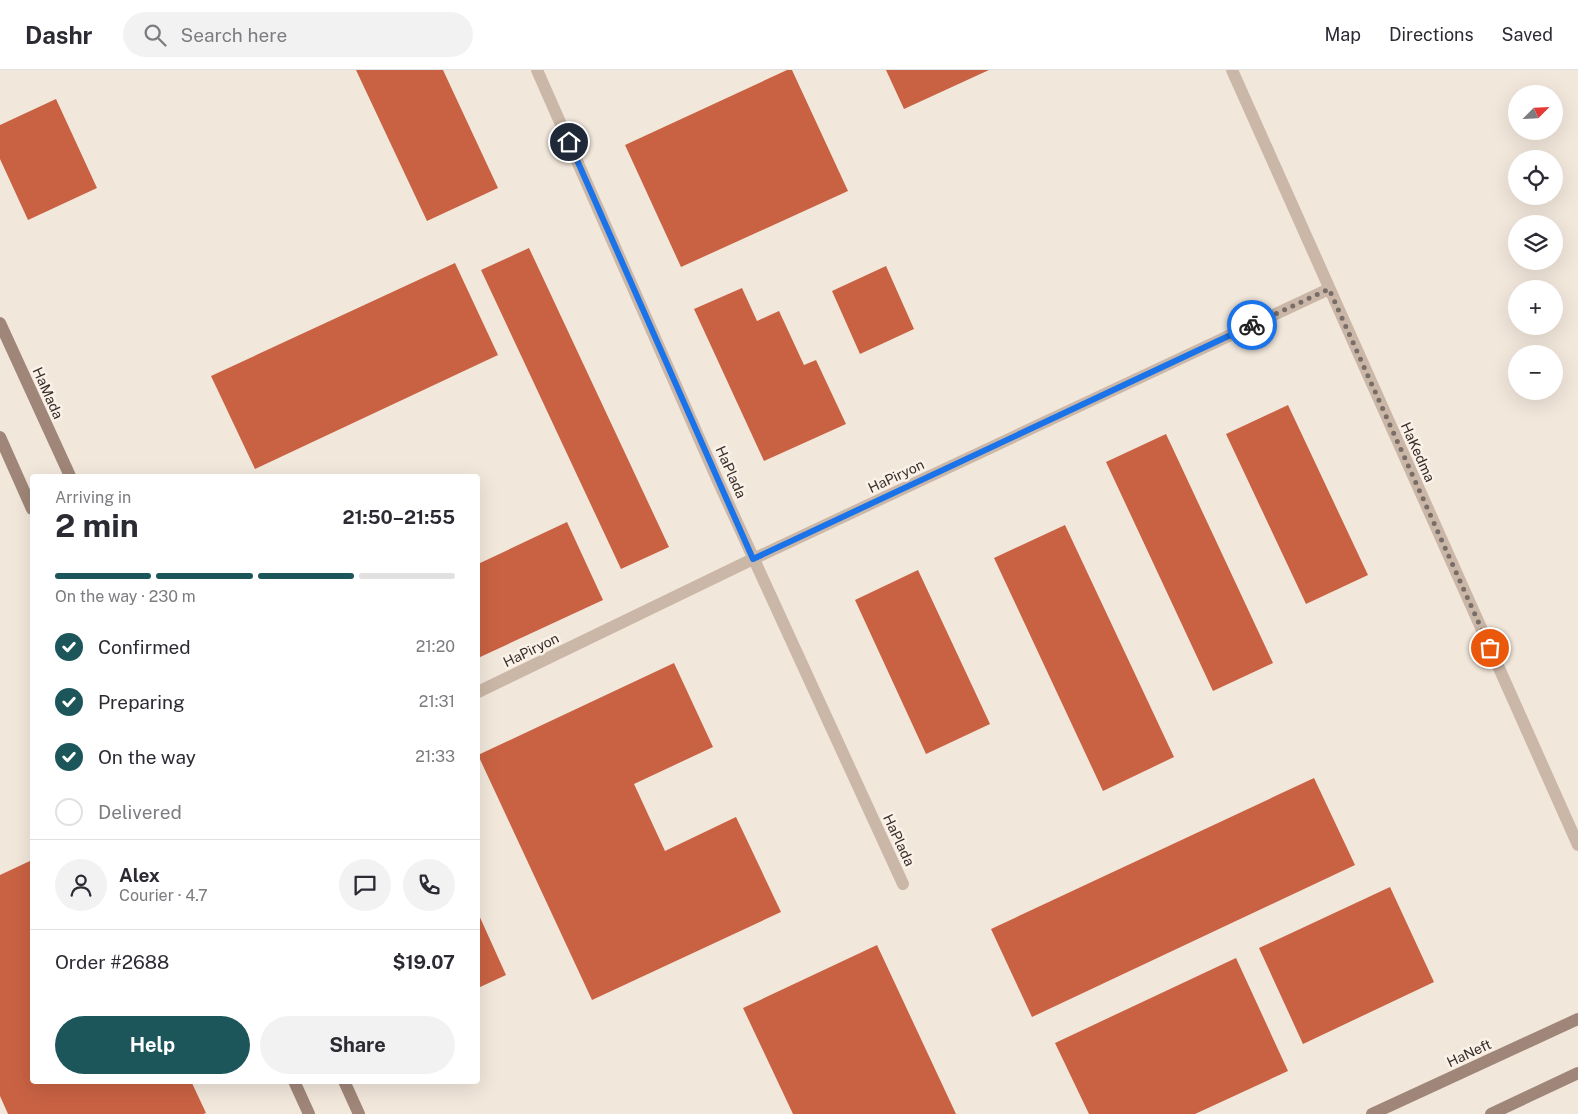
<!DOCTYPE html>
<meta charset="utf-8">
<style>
:root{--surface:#fff;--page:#f2f2f3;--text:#2b2b33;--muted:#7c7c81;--line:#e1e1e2;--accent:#1c565a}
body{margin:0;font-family:"Public Sans",sans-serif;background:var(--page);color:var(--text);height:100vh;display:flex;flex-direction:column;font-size:19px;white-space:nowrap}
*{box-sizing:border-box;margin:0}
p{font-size:16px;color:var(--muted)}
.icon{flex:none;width:28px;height:28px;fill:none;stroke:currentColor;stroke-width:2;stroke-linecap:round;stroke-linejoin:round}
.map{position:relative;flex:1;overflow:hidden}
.side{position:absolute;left:30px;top:404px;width:450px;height:610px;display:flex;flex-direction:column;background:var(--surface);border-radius:5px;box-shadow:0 5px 20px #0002}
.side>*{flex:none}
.needle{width:32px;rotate:66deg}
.fabs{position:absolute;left:1508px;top:15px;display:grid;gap:10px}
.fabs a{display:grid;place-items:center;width:55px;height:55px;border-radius:50%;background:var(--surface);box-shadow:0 5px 20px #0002;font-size:25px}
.pin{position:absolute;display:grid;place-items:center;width:42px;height:42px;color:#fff;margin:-21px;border:2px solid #fff;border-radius:50%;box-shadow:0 1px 5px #0007}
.courier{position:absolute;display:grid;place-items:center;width:50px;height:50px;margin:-25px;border:4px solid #1a73e8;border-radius:50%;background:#fff;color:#222;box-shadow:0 1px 6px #0007}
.headline em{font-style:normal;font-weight:700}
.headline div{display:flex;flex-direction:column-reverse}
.headline{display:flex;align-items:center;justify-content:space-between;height:85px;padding:0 25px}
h1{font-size:32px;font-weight:700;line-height:38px}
.bar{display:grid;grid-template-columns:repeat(4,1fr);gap:8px 5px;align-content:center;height:60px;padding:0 25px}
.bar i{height:6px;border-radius:4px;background:var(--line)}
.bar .active{background:var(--accent)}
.bar p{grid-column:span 4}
.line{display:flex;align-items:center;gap:12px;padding:0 25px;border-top:1px solid var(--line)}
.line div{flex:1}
.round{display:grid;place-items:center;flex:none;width:52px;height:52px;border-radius:26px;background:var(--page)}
ol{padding:0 25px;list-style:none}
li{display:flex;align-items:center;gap:15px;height:55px}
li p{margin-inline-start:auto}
li .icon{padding:5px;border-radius:50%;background:var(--accent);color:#fff;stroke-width:4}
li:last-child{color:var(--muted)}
li i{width:28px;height:28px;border:2px solid var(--line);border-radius:50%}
.action{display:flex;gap:10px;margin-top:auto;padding:10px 25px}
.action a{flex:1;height:58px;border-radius:30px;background:var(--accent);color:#fff;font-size:20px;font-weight:700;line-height:58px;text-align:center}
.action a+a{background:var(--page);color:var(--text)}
header{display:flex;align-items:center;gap:30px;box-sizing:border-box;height:70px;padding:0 25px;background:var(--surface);border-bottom:1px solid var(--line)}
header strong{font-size:24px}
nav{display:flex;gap:28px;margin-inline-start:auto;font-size:18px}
.search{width:350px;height:45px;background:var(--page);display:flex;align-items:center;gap:12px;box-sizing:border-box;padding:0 18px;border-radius:28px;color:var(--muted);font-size:19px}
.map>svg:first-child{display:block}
</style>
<header>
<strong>Dashr</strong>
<div class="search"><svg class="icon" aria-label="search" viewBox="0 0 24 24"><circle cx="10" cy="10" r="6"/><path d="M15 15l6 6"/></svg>Search here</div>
<nav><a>Map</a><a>Directions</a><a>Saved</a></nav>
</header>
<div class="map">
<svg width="1578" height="1044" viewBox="0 0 1578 1044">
<rect width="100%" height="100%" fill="#f2e7db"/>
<!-- building -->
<path fill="#c96243" d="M356 0H443L498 118 427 151Z
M787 0H792L848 121 681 197 625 75Z
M886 0H989L904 39Z
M56 29 97 118 28 150 0 89V55Z
M529 178 669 477 621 499 481 200Z
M455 193 498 285 255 399 211 306Z
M886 196 914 259 860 284 832 221Z
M742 218 757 251 779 241 804 295 816 290 846 354 764 391 694 239Z
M1288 335 1368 505 1306 534 1226 364Z
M1166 364 1273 593 1213 621 1106 392Z
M567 452 603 530 478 588V494Z
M1065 455 1174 687 1103 721 994 488Z
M918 500 990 654 926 684 855 530Z
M674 593 713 677 634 714 665 781 736 747 781 842 592 930 478 685Z
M1314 708 1355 795 1032 947 991 859Z
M32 790V1011H191L206 1043 203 1044H8L0 1026V805Z
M1390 817 1434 912 1303 974 1259 878Z
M478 843 506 905 478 918Z
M877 875 956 1044H793L743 938Z
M1236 888 1288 1001 1195 1044H1089L1055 973Z"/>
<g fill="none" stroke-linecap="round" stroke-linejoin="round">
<!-- street -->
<path stroke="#cbb7a7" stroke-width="12" d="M537 0 718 411 903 814
M1232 0 1578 775
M478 622 753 489 1329 219"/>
<!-- secondary -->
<path stroke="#9f8678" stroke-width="12" d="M0 253 70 406
M0 367 32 439
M294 1011 309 1044
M344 1011 359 1044
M1372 1044 1578 949
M1491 1044 1578 1003"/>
</g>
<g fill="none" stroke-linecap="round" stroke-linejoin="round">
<!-- done -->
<path stroke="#786d67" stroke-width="5" stroke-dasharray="0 9" d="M1252 255 1329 219 1490 578"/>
<!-- route -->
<path stroke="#1a73e8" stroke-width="6" d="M569 72 753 489 1252 255"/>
</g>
<g text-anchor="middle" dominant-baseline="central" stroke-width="5" stroke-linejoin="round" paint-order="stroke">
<!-- street labels -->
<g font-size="14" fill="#372c28" stroke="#faf1e8">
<text transform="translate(48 323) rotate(66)">HaMada</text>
<text transform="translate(1418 382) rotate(66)">HaKedma</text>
<text transform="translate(731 402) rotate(66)">HaPlada</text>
<text transform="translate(896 406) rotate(-25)">HaPiryon</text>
<text transform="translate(531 580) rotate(-26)">HaPiryon</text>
<text transform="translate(899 770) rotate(65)">HaPlada</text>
<text transform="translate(1469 983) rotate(-25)">HaNeft</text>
</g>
</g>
</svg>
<div class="fabs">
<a><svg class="needle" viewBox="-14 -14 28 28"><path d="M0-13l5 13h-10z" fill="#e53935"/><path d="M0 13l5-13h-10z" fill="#7c7c81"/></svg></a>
<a><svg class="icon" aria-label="locate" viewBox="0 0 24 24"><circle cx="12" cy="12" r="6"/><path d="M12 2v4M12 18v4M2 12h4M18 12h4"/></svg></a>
<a><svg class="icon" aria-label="layers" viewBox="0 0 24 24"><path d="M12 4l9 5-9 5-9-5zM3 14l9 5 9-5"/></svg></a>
<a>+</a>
<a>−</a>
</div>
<div class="pin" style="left:1490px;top:578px;background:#ea580c"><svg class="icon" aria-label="bag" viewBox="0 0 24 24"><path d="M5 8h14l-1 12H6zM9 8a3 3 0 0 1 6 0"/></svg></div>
<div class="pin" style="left:569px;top:72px;background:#1f2937"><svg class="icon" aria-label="home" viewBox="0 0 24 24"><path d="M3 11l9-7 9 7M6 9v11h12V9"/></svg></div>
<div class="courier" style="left:1252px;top:255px"><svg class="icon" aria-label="bike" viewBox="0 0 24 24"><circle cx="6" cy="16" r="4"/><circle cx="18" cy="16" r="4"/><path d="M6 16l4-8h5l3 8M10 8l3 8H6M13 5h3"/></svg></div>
<section class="side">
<div class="headline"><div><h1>2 min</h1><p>Arriving in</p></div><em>21:50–21:55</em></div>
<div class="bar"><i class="active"></i><i class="active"></i><i class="active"></i><i></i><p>On the way · 230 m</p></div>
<ol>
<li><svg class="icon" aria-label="check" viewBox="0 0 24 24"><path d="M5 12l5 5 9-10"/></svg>Confirmed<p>21:20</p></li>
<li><svg class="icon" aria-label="check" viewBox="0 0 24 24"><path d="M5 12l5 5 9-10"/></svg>Preparing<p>21:31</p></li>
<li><svg class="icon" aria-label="check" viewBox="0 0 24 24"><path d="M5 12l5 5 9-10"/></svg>On the way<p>21:33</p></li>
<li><i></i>Delivered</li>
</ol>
<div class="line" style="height:90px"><a class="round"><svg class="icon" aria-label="person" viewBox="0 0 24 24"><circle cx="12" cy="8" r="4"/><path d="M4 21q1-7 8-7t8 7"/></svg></a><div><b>Alex</b><p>Courier · 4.7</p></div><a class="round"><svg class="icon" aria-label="chat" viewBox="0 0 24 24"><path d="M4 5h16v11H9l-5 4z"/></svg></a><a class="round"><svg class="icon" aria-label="phone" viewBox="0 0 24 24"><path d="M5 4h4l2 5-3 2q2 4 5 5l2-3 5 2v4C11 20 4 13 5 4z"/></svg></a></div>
<div class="line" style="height:65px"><div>Order #2688</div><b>$19.07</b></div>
<div class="action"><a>Help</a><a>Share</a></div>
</section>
</div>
